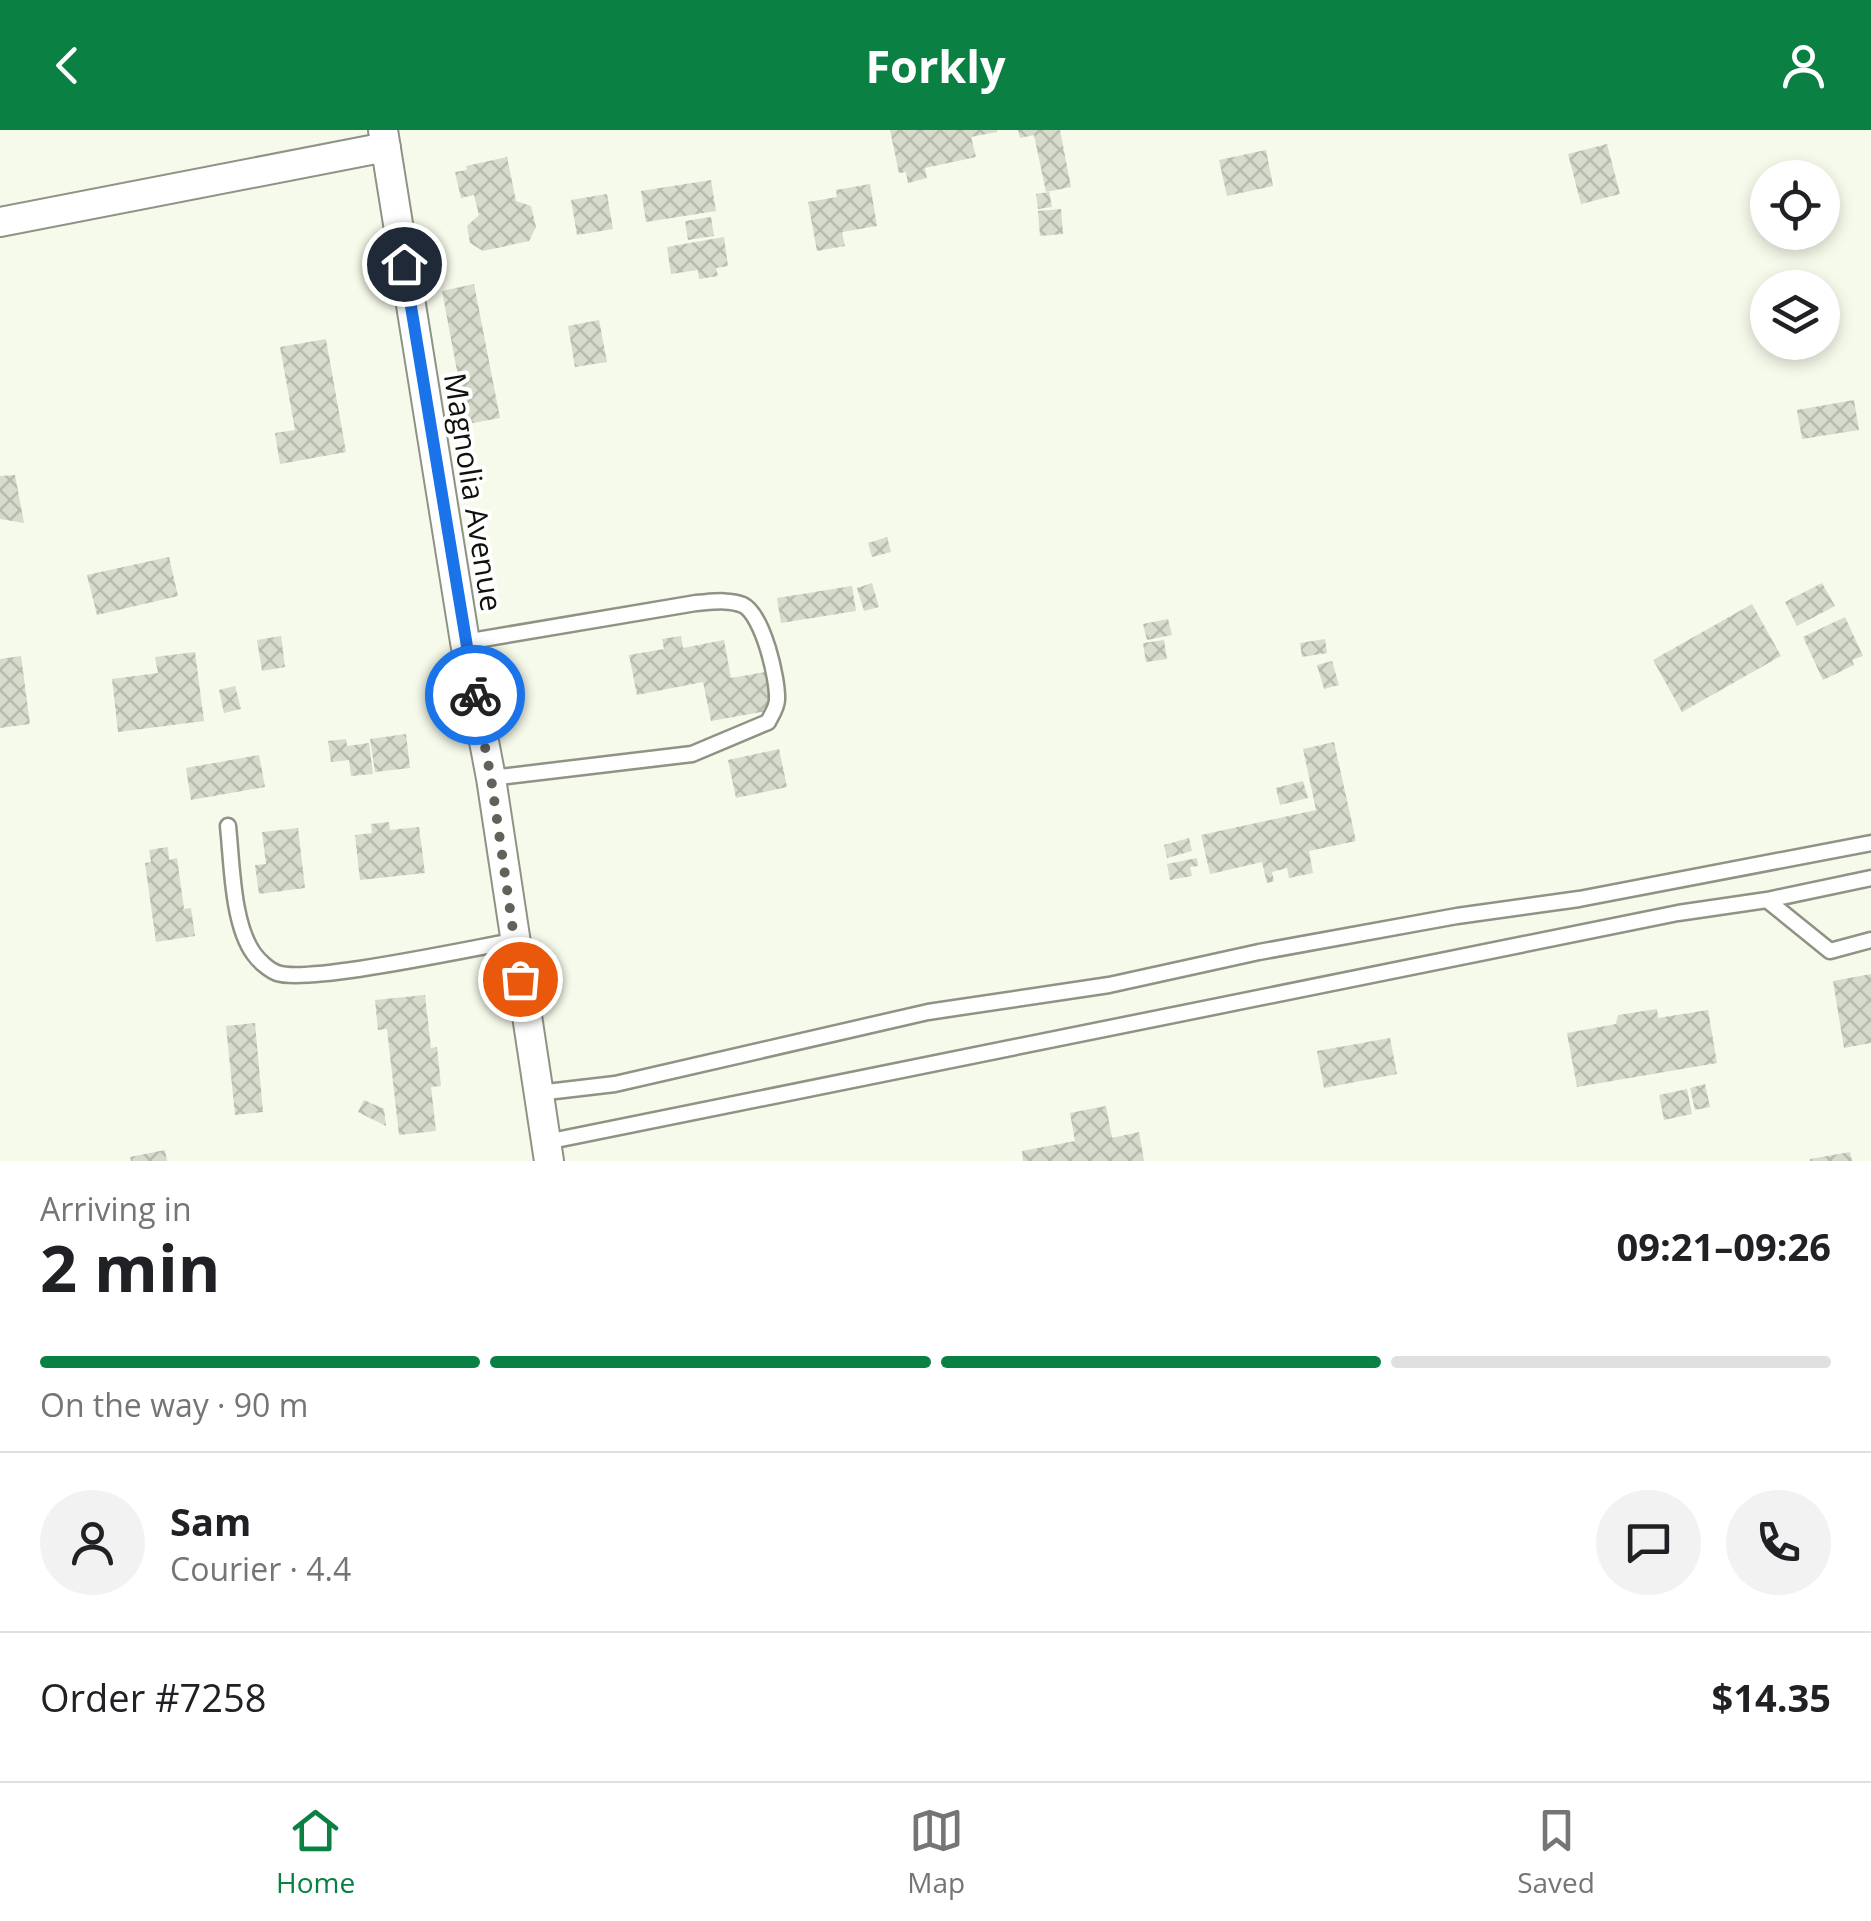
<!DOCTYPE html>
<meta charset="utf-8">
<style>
:root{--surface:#fff;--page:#f2f2f2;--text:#202124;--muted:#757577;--line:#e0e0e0;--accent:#0b8043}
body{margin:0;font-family:"Open Sans",sans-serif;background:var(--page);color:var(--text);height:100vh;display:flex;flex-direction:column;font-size:38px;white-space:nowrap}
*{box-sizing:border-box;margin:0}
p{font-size:32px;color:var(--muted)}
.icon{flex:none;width:55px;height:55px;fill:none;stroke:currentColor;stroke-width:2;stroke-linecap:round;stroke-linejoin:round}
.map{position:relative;height:1031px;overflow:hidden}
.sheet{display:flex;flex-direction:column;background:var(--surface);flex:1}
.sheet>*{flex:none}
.buttons{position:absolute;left:1750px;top:30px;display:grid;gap:20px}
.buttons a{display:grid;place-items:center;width:90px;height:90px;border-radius:50%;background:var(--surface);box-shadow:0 5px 15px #0003;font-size:50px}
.pin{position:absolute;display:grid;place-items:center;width:85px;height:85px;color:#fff;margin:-42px;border:5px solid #fff;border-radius:50%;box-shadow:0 2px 10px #0007}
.courier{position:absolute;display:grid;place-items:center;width:100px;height:100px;margin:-50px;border:8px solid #1a73e8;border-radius:50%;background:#fff;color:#222;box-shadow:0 2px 12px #0007}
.summary em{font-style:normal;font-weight:700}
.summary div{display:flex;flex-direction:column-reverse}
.summary{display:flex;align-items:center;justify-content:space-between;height:170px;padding:0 40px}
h1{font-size:65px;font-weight:700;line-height:75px}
.bar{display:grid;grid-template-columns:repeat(4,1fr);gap:15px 10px;align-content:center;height:120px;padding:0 40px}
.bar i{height:12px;border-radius:8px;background:var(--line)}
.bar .on{background:var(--accent)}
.bar p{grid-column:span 4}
.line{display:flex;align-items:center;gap:25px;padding:0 40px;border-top:2px solid var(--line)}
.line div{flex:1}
.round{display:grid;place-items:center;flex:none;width:105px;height:105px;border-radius:52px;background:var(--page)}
header{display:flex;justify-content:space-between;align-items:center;height:130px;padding:0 40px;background:var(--accent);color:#fff;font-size:45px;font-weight:700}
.menu{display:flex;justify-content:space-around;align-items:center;height:140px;border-top:2px solid var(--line);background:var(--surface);font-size:28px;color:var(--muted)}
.menu a{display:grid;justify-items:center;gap:5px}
.menu .on{color:var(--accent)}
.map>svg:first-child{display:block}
</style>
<header><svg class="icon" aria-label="back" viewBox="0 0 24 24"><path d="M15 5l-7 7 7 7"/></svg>Forkly<svg class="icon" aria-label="person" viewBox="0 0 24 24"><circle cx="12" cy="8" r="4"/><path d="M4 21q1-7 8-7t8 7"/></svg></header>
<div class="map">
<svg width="1871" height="1031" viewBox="0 0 1871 1031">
<defs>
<pattern id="building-cross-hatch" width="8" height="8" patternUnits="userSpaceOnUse" patternTransform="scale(2.5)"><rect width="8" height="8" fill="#d7dbcc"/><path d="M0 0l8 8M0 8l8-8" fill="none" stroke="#b7bbae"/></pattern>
</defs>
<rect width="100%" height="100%" fill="#f5faea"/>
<!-- building -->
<path fill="url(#building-cross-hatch)" d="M890 0H997V2L971 7 976 27 925 38 927 48 908 53 906 42 899 43Z
M1018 0H1060L1071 57 1046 62 1034 5 1020 8Z
M1607 14 1620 64 1581 74 1568 24Z
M1266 20 1273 56 1227 66 1219 30Z
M507 27 516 71 531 76 536 97 529 111 483 121 470 113 467 96 479 85 474 65 461 68 455 42 467 40 466 36Z
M711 50 716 81 646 92 641 61Z
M870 54 877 96 842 102 845 116 817 121 808 72 837 67 836 60Z
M1049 62 1052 77 1038 79 1036 64Z
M607 64 613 99 577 105 571 70Z
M1061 79 1063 104 1040 106 1038 81Z
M711 87 714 106 688 110 685 91Z
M724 107 728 136 716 138 718 146 699 149 698 140 671 144 667 117Z
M474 154 500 288 467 294 442 161Z
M599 190 607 232 575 237 568 196Z
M326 209 346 322 280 334 275 303 295 300 280 217Z
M1854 270 1859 300 1802 309 1797 280Z
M15 345 24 393 0 389V346Z
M887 407 891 422 872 427 868 413Z
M169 427 178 466 97 485 87 445Z
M872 453 879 477 864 481 857 458Z
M1822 453 1835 476 1797 496 1785 472Z
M852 456 856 481 781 493 777 468Z
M1752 474 1781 526 1682 582 1653 530Z
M1845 487 1863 526 1852 530 1854 535 1823 550 1803 507Z
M1168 489 1172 505 1147 510 1143 494Z
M281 506 285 537 262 541 257 510Z
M681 506 683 518 724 510 731 548 765 542 772 580 711 591 703 552 637 565 629 525 664 519 662 509Z
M1325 509 1327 523 1302 527 1300 513Z
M1164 510 1167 529 1146 532 1143 513Z
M195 522 204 591 118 602 112 549 158 543 155 527Z
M21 526 30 594 0 598V529Z
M1332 531 1339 555 1324 559 1317 535Z
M235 556 241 579 224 583 219 560Z
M406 604 410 638 375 642 370 609Z
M346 609 347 616 369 613 373 644 351 646 349 630 331 632 328 611Z
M1334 612 1356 711 1309 721 1313 743 1289 748 1287 738 1272 742 1274 751 1267 753 1262 732 1210 744 1201 705 1316 680 1303 619Z
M779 619 787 657 736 668 728 630Z
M259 625 265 657 191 670 186 638Z
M1303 651 1308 668 1280 675 1276 658Z
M389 692 390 700 419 697 425 743 360 750 355 705 372 703 371 694Z
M298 698 305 758 259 764 255 735 266 734 262 702Z
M1189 708 1192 721 1167 728 1164 715Z
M168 717 169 730 177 728 184 779 191 778 195 806 156 812 145 733 151 732 149 720Z
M1197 728 1198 736 1190 737 1192 746 1170 750 1167 734Z
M1871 844V913L1844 918 1833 851Z
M425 865 431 918 437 917 441 956 431 957 436 1001 399 1005 387 899 378 900 375 870Z
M1657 879 1658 888 1708 880 1717 933 1577 957 1567 903 1616 894 1618 885Z
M255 893 263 982 235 985 226 896Z
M1390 908 1397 944 1324 958 1317 921Z
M1705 954 1710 977 1695 980 1690 958Z
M1687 959 1692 984 1664 990 1659 965Z
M364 970 384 979 386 996 358 982Z
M1106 976 1112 1008 1139 1002 1144 1031H1023L1022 1021 1075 1011 1070 983Z
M165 1020 167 1031H131L130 1027Z
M1850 1022 1852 1031H1810V1029Z"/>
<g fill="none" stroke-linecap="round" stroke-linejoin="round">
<!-- service casing -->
<g stroke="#8f9385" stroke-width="19">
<path id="service" d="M465 512 696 473C711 472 729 469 743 475 763 485 778 549 777 570 777 577 771 586 768 592L692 624 491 648
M228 696C232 732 232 794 254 824 259 831 269 840 277 843 308 854 472 818 514 811
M1767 770 1871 748
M538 963 615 954 928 882 1109 855 1259 822 1457 786 1579 769 1871 713
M546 1012 1678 783 1767 770 1830 821 1871 810"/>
</g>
<!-- minor casing -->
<g stroke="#8f9385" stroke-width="32">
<path id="minor" d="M383 0 465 512 491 648 549 1031
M0 92 386 17"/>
</g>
<!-- service -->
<use href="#service" stroke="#fff" stroke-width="14"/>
<!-- minor -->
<use href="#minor" stroke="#fff" stroke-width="28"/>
</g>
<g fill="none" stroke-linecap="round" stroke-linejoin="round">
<!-- done -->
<path stroke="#60635a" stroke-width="10" stroke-dasharray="0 18" d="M475 565 491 648 520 849"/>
<!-- route -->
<path stroke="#1a73e8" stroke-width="12" d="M404 134 475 565"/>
</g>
<g text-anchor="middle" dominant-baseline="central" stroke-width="8" stroke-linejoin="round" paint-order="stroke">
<!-- street labels -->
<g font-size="30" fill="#0f110c" stroke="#fff">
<text transform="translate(474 362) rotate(81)">Magnolia Avenue</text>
</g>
</g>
</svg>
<div class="buttons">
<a><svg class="icon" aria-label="locate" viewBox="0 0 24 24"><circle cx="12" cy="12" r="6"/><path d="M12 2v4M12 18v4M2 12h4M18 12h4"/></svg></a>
<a><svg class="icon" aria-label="layers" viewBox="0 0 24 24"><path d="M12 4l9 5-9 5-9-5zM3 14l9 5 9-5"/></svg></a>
</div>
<div class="pin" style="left:520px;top:849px;background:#ea580c"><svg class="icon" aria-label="bag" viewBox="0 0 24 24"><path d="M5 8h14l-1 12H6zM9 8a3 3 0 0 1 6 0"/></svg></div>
<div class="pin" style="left:404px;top:134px;background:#1f2937"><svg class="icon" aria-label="home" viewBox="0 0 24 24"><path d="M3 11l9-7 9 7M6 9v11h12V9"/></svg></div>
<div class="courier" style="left:475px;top:565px"><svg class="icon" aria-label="bike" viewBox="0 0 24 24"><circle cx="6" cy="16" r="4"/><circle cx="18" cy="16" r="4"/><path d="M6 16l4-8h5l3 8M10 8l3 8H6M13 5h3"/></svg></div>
</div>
<section class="sheet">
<div class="summary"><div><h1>2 min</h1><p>Arriving in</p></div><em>09:21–09:26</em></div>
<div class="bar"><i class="on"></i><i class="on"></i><i class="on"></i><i></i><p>On the way · 90 m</p></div>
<div class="line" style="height:180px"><a class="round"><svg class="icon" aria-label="person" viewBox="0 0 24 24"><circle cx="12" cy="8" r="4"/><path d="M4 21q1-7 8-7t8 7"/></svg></a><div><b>Sam</b><p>Courier · 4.4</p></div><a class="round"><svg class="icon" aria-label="chat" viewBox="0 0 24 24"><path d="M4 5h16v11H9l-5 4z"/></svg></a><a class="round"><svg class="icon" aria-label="phone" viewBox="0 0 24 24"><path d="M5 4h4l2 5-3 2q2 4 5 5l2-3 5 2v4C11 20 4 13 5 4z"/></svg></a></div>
<div class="line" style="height:130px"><div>Order #7258</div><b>$14.35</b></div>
</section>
<nav class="menu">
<a class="on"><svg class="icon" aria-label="home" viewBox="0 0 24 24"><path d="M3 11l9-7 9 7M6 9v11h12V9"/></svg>Home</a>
<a><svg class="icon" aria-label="map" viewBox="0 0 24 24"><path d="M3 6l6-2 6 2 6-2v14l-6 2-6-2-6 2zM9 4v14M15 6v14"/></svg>Map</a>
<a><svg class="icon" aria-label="saved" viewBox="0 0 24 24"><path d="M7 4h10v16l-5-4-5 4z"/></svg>Saved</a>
</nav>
